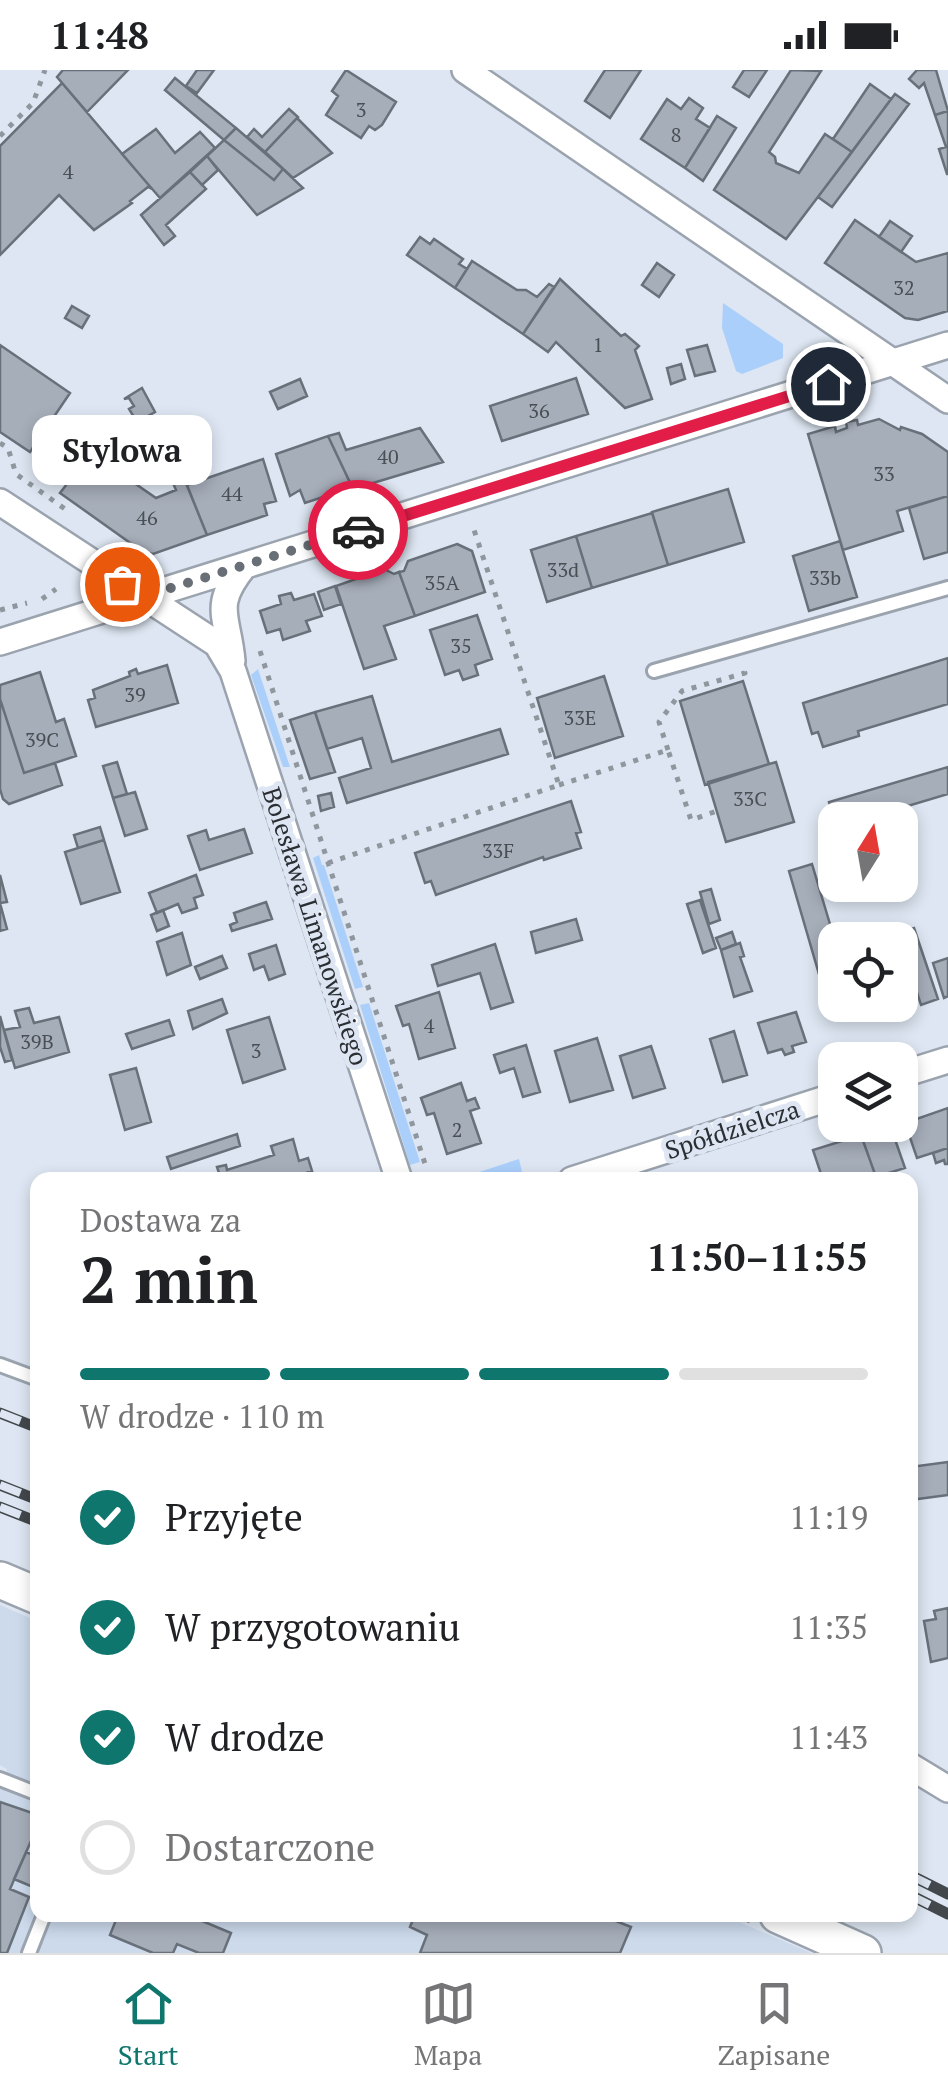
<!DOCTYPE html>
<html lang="pl">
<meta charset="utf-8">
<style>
:root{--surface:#fff;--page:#f6f6f6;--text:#202124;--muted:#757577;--line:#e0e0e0;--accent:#0f766e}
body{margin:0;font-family:"PT Serif",serif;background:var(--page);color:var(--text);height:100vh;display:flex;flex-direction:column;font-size:38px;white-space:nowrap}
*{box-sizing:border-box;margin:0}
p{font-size:32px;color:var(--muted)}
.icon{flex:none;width:55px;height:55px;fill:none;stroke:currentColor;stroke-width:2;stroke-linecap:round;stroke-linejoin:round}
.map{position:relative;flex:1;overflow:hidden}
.sheet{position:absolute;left:30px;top:1102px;width:888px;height:750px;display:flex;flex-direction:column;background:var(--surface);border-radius:20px;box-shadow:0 5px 15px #0003}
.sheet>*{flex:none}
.needle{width:65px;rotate:11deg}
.buttons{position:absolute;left:818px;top:732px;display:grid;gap:20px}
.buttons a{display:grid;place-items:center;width:100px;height:100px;border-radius:20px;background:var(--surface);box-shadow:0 5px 15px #0003;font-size:50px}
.pin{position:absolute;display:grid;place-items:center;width:85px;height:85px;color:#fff;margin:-42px;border:5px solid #fff;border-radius:50%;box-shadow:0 2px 10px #0007}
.courier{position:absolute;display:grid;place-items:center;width:100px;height:100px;margin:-50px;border:8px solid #e11d48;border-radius:50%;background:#fff;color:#222;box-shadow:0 2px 12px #0007}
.bubble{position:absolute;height:70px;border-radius:20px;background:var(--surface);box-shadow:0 5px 15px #0003;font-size:32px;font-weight:800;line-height:70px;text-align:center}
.head em{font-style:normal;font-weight:800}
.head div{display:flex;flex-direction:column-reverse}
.head{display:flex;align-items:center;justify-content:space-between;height:170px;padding:0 50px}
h1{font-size:65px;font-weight:800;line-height:75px}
.bar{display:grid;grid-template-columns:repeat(4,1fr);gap:15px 10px;align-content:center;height:120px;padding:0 50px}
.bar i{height:12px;border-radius:8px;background:var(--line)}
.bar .on{background:var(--accent)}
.bar p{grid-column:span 4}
ol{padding:0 50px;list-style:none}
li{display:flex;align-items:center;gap:30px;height:110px}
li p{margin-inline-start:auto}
li .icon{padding:10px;border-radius:50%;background:var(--accent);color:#fff;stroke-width:4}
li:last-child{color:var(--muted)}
li i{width:55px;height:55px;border:5px solid var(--line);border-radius:50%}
.status{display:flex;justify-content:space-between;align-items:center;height:70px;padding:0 50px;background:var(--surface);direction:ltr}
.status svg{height:28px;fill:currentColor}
.tabs{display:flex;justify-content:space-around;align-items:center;height:140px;border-top:2px solid var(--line);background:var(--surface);font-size:28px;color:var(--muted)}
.tabs a{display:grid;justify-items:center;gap:5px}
.tabs .on{color:var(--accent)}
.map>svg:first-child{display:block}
</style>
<div class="status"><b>11:48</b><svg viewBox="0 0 49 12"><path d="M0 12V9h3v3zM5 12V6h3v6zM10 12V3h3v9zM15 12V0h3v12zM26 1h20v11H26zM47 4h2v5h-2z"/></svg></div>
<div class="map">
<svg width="948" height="1883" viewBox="0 0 948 1883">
<rect width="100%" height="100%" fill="#dde6f2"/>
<!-- built -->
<path fill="#ccdaec" d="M0 1535 37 1551 38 1845H723L811 1883H0V1717L7 1699 0 1695Z"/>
<!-- green -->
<path fill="#abcffb" d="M723 233 783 274V288L742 304 736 301 722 258Z
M258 599 290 697H283L251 605Z
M319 785 322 795H324L363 917 355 919 313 788Z
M369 933 420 1092 410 1095 360 935Z
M519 1089 523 1106 511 1110H468L467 1106Z"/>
<!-- building -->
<path fill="#a6aeba" stroke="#68707a" stroke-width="2.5" d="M63 0H128L87 42 57 7Z
M197 0H214L197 23 186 16Z
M346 0 396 32 382 55 375 60 369 56 361 68 326 45 338 26 332 21Z
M605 0H641L610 48 585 31Z
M744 0H767L749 27 733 17Z
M791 0 821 1 769 82 775 87 776 93 799 103 825 64 852 82 786 169 714 120Z
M917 0H936L948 41 935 45 924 13 919 18 909 9Z
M175 8 236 58 224 70 165 20Z
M62 13 152 119 148 117 130 131 132 133 94 160 59 125 0 185V76Z
M870 14 891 29 852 82 833 69Z
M895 24 909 34 832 137 818 127Z
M689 28 703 38 696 49 710 58 685 98 641 69 667 29 681 39Z
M289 39 298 47 265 82 247 67 254 59 262 67Z
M948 41V104H947L939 79 946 77 935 45Z
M717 46 736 58 703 111 685 98Z
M297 48 332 83 293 108 265 82Z
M236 58 283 99 274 110 224 70Z
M156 59 175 83 200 62 215 78 160 128 122 84Z
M224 70 274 110 283 99 303 118 257 145 207 86Z
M207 86 218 100 202 115 190 102Z
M190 102 206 119 166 155 175 166 164 175 141 145Z
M855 150 916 192 948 183V241L918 250 905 248 825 193Z
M890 151 912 166 901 182 879 167Z
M420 167 430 174 434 169 463 189 459 194 467 199 455 218 407 185Z
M472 191 517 220H526L537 227 549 214 554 217 523 264 455 218Z
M657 193 674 205 659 227 642 215Z
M560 209 621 266 625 264 639 276 635 280 652 329 625 338 556 272 548 282 523 264Z
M72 236 89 246 82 258 65 248Z
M0 275 70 323 30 382 0 362Z
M707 275 715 301 695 306 687 280Z
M681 294 685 309 671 314 667 298Z
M576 308 588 344 502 371 490 336Z
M300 309 307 326 278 339 270 322Z
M142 318 155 342 137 352 129 339 134 336 129 328 124 329Z
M879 349 900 360 901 357 922 364 948 382V426L897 441 903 461 843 480 808 364 835 356 836 362 847 358 846 352 857 350 858 355Z
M198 355 205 372 175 384 169 367Z
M420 358 443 392 353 419 328 366 339 363 346 380Z
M328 366 353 419 350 418 305 433 300 420 290 426 276 384Z
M91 383 156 428 176 420 173 413H164L157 393 175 386 207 465 153 484 143 482 60 423Z
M263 389 276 431 264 434 267 445 207 465 187 415Z
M728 419 744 472 668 495 652 442Z
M948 426V482L924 489 909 438Z
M652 443 668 495 592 518 576 466Z
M576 466 592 518 547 532 531 480Z
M840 471 857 527 809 541 793 486Z
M457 474 472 481 485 522 415 546 399 502 404 501 408 491Z
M384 499 394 504 399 502 415 546 384 556 396 589 364 599 336 516Z
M335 516 341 534 324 540 318 522Z
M291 523 294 530 314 524 322 546 306 551 310 561 283 570 280 559 267 563 260 541 281 534 279 526Z
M477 545 492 589 475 595 478 605 463 610 459 600 445 605 430 560Z
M948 588V634L858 661 859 666 823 677 818 662 812 664 803 633Z
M167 595 178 633 96 657 88 630 95 628 93 620 130 606 129 602 136 599 138 604Z
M40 602 56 652 64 649 76 686 24 703 0 629V615Z
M604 606 623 666 555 688 537 628Z
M743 611 769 694 705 715 680 631Z
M372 626 392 692 500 659 508 684 347 733 339 708 371 698 362 668 327 679 315 642Z
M0 629 24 703 55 693 62 715 9 734 3 729 0 719Z
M315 642 335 702 310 709 290 650Z
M117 692 127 724 113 728 103 696Z
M776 692 794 752 726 772 708 712Z
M948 697V724L861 750H835V753L829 732Z
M135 722 147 759 125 766 113 728Z
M331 723 334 737 321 741 318 726Z
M571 731 581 762 576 763 581 778 544 790 543 787 436 825 431 811 425 813 415 783Z
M100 757 104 770 78 778 74 765Z
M244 759 252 783 200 800 188 766 206 760 209 770Z
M104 770 120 822 81 834 65 782Z
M812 794 835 871V914L823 918 789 801Z
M0 805 7 832 0 833 7 859 0 861Z
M196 805 203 825 194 828 197 838 182 843 178 834 157 843 149 823Z
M711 819 720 850 709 854 700 822Z
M700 830 716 878 703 883 687 834Z
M266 832 272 849 232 861 230 855 237 852 234 843Z
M163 840 169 856 157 861 151 845Z
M576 849 582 870 536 883 531 862Z
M914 858 938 929 921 935 900 870H890L889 866Z
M732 862 736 874 721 880 716 868Z
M182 863 191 895 167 905 157 872Z
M740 873 744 886 740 887 752 921 734 927 721 880Z
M495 874 513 932 491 939 480 903 438 916 432 895Z
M276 875 285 904 269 910 264 896 254 900 249 884Z
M222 886 227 898 200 909 195 897Z
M948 888V926L944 928 933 893Z
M439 922 455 978 419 989 409 954 403 956 396 936Z
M222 929 227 943 193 959 188 941Z
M29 938 34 953 59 947 69 982 15 998 4 960 20 957 15 941Z
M796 942 806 972 792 976 794 982 785 985 782 979 768 983 758 953Z
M0 946 12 990 5 992 0 977Z
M269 947 285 999 243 1013 227 960Z
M169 950 174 965 132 979 126 964Z
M734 961 747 1005 723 1012 710 969Z
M597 968 613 1020 570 1032 555 981Z
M526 975 540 1022 523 1027 514 998 500 1003 494 985Z
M651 976 665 1018 633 1028 620 986Z
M136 998 151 1052 125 1060 110 1005Z
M461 1013 467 1031 475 1028 479 1038 470 1041 481 1073 447 1084 434 1043 427 1045 421 1028Z
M948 1038V1078L917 1088 905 1053Z
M890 1055 905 1098 876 1107 861 1065Z
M237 1064 240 1076 171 1099 167 1087Z
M861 1065 876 1107 823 1110 813 1080Z
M293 1069 299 1091 308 1088 312 1101 303 1104 305 1110H197L219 1103 217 1097 226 1095 227 1100 274 1085 271 1076Z
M948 1078V1094H945L944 1090 936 1093 933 1083Z
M948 1392V1425L910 1430V1397Z
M948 1538V1588L931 1592 924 1551 936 1549 934 1541Z
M0 1732 38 1745V1755L10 1819 29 1827 7 1883H0Z
M26 1782 38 1787V1819L14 1809Z
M104 1845H188L231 1863 223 1883H199L177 1874 173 1883H153L110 1865 116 1850Z
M415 1845H601L631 1857 620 1883H420L427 1865 410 1857Z"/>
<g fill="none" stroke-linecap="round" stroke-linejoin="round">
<!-- lane casing -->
<g stroke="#9aa3ae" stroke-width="18">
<path id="lane" d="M654 601 948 518
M0 1295 38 1309
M0 1709 38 1724
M29 1883 44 1845"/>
</g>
<!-- street casing -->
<g stroke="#9aa3ae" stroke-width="30">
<path id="street" d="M465 0 948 330
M0 432 217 574 233 601 399 1110
M0 572 948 275
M232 591C228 545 211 537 244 496
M900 1005 948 990
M572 1110 835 1026
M910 1696 948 1719"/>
</g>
<!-- secondary casing -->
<g stroke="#9aa3ae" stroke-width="40">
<path id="secondary" d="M0 1510 38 1526
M778 1845 863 1883"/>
</g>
<!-- path -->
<path stroke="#8f969e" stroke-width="5" stroke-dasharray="5 8" stroke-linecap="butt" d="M0 66 33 33 45 0
M0 373 8 378 16 404 65 439
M42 529 56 519
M0 540 27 533
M260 581 427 1100
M668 680 659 652 682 621 745 603 742 594
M559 715 668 680 691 750 717 741
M328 793 559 715 473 457
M736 1845 750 1851"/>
<!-- lane -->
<use href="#lane" stroke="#fff" stroke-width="12"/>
<!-- street -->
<use href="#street" stroke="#fff" stroke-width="25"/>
<!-- secondary -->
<use href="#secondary" stroke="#fff" stroke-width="35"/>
<!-- rail casing -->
<g stroke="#43484d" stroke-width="11">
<path id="rail" d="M0 1343 38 1358
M0 1415 38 1430
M0 1437 38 1452
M910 1805 948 1824
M910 1825 948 1844"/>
</g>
<!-- rail -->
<use href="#rail" stroke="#dde6f2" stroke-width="8" stroke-dasharray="22" stroke-linecap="butt"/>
</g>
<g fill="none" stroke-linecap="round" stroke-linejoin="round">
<!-- done -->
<path stroke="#696f76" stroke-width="10" stroke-dasharray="0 18" d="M122 514 142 527 358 460"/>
<!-- route -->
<path stroke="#e11d48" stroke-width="12" d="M358 460 828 314"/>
</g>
<g text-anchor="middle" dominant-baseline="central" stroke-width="10" stroke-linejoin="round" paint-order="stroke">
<!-- number labels -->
<g font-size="20" fill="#4a4f55">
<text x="361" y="39">3</text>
<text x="676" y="64">8</text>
<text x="68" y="101">4</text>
<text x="904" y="217">32</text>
<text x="598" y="274">1</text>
<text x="539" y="340">36</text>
<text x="388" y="386">40</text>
<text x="884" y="403">33</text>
<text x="232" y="423">44</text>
<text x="147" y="447">46</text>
<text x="563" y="499">33d</text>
<text x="825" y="507">33b</text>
<text x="442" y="512">35A</text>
<text x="461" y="575">35</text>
<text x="135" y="624">39</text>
<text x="580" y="647">33E</text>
<text x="42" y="669">39C</text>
<text x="750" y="728">33C</text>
<text x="498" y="780">33F</text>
<text x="429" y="955">4</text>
<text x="37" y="971">39B</text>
<text x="256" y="980">3</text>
<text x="457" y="1059">2</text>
</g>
<!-- street labels -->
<g font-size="25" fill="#2b2f33" stroke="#dde6f2">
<text transform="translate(316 856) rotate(72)">Bolesława Limanowskiego</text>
<text transform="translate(732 1059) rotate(-18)">Spółdzielcza</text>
</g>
</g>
</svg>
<div class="buttons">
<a><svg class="needle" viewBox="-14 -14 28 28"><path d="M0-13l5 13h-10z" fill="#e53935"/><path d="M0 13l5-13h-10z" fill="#757577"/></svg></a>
<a><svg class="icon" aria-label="locate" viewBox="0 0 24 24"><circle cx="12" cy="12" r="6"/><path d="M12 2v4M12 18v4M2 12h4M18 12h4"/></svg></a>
<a><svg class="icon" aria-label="layers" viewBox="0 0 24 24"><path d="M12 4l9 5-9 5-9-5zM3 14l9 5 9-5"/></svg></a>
</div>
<div class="pin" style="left:122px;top:514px;background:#ea580c"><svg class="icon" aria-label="bag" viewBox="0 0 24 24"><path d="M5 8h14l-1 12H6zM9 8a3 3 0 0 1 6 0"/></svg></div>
<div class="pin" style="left:828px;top:314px;background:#1f2937"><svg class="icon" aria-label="home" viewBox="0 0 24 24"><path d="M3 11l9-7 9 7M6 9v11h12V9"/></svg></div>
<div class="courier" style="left:358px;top:460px"><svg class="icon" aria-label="car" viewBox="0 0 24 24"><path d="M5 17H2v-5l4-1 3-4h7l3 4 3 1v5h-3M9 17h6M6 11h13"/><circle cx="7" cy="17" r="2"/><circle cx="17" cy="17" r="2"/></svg></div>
<div class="bubble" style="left:32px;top:345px;width:180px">Stylowa</div>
<section class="sheet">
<div class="head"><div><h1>2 min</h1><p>Dostawa za</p></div><em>11:50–11:55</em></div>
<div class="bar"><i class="on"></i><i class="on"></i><i class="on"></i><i></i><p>W drodze · 110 m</p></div>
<ol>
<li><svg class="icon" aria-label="check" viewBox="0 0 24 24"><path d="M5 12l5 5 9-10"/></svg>Przyjęte<p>11:19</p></li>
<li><svg class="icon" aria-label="check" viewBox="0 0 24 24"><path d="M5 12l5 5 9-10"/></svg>W przygotowaniu<p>11:35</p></li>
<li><svg class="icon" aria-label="check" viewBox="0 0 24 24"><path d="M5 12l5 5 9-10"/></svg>W drodze<p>11:43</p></li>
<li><i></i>Dostarczone</li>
</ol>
</section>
</div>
<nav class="tabs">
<a class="on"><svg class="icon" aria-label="home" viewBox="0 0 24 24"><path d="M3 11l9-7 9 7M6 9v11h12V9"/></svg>Start</a>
<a><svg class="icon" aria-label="map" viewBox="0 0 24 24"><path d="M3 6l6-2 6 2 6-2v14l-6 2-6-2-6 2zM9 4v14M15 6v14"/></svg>Mapa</a>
<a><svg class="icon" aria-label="saved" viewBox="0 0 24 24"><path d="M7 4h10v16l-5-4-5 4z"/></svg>Zapisane</a>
</nav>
